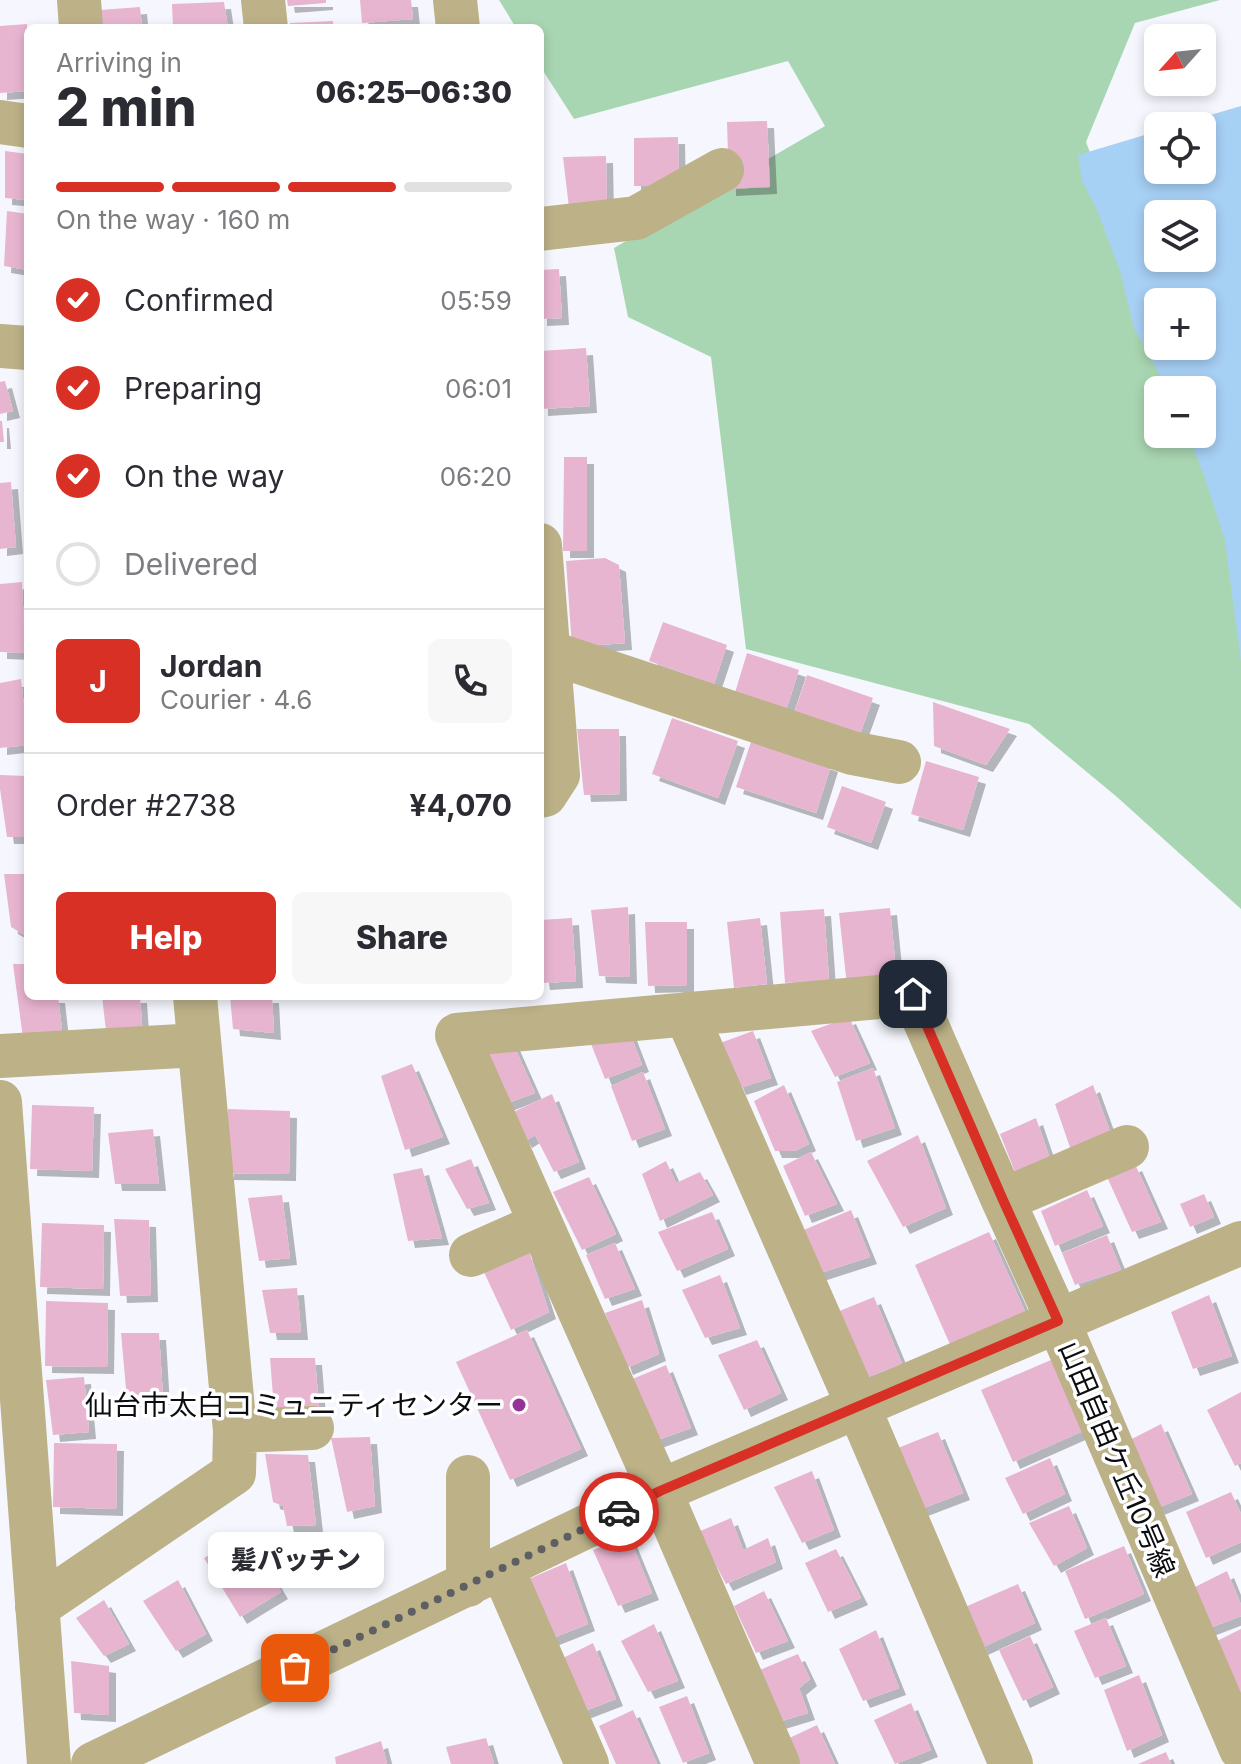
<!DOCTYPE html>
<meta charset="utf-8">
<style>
:root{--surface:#fff;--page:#f7f7f7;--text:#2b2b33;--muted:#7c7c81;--line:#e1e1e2;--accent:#d93025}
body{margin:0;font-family:Inter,"Noto Sans JP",sans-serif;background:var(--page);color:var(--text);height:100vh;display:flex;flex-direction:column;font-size:30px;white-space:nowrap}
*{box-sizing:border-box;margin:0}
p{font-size:26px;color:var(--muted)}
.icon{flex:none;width:44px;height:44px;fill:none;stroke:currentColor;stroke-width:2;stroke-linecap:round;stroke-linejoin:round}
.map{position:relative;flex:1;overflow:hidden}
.details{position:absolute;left:24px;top:24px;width:520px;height:976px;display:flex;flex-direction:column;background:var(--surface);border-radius:12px;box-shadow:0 4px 12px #0003}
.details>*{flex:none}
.needle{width:52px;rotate:243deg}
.buttons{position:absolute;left:1144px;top:24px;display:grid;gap:16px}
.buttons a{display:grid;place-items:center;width:72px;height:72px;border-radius:12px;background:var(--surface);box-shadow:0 4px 12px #0003;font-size:40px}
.pin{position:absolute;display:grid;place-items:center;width:68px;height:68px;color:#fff;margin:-34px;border-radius:16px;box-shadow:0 4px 12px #0006}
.courier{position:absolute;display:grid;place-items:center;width:80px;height:80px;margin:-40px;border:6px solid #d93025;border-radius:50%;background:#fff;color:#222;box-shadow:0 2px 10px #0007}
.bubble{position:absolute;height:56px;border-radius:12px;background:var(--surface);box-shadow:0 4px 12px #0003;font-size:26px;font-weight:800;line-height:56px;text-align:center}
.summary em{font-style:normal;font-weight:800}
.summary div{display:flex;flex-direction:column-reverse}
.summary{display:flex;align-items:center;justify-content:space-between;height:136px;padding:0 32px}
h1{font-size:52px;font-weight:800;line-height:60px}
.bar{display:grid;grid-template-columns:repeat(4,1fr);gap:12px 8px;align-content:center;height:96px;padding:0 32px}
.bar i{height:10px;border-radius:6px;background:var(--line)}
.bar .on{background:var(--accent)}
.bar p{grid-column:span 4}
.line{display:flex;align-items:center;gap:20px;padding:0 32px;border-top:2px solid var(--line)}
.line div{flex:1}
.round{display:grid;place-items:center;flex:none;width:84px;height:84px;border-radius:12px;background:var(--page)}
ol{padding:0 32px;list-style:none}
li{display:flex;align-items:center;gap:24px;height:88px}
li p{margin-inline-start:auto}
li .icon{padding:8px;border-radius:50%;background:var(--accent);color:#fff;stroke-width:4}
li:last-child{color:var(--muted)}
li i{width:44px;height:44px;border:4px solid var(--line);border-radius:50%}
.action{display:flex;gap:16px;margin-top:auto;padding:16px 32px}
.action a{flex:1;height:92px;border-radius:12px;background:var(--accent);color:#fff;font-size:32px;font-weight:800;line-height:92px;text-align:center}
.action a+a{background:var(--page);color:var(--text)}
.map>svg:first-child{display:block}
</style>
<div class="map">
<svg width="1241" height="1764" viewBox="0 0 1241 1764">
<defs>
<filter id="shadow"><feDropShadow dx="7" dy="7" stdDeviation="0" flood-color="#0004"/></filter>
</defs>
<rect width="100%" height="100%" fill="#f6f7fe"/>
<!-- forest -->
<path fill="#a9d6b2" d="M499 0H1220L1135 23 1086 142 1158 330V346L1181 390H1158V434H1198L1241 546V909L1117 797 1029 724 746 649 711 357 628 317 614 248 825 126 788 61 574 119 540 66V28H516Z"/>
<!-- water -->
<path fill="#a7d0f5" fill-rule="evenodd" d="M1241 106V662L1225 541 1204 475 1188 434H1202V390H1168L1134 328 1120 271 1097 210 1082 181 1078 155 1158 131V170H1202V126H1173ZM1158 214H1202V258H1158ZM1158 302H1202V346H1158Z"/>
<!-- building -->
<path fill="#e8b5d0" filter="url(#shadow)" d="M287 0H326V3L288 6Z
M360 0H411L413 19 362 23Z
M224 2 228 28H173L172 4Z
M140 7 142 28H103L100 10Z
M333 21V28H290V23Z
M27 24 28 91 0 93V26Z
M767 121 770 187 729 189 727 122Z
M678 137 679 186H634V138Z
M5 151 28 154V200L5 198Z
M606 156 607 207 569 208 563 157Z
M7 211 28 214V270L4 266Z
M559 269 562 318 540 319V270Z
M586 348 590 406 541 409 540 351Z
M5 381 13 411 0 414V382Z
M0 421H2L4 442H0Z
M564 457H587V551H563Z
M11 482 16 547 0 549V483Z
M605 558 619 565 625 643 572 647 566 561Z
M22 582 25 653 0 652V584Z
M663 622 727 645 714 684 649 661Z
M747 653 799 670 785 713 734 696Z
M807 675 873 698 855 748 790 725Z
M21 679 28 745 0 748V683Z
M933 702 1010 729 986 765 934 746Z
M672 718 738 741 718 798 652 774Z
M577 729H619L620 794 584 795Z
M752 739 831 765 816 813 736 787Z
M926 761 979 777 963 830 911 814Z
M0 775 28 776V837H7L0 789Z
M842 786 886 802 871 843 827 827Z
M4 874H28V937L11 927Z
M628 907 630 977 599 976 591 910Z
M890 908 897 981 847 986 839 913Z
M824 909 829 980 785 983 780 912Z
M572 918 576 981 543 983 540 963V920Z
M760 918 767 984 734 988 727 922Z
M645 922H687V985L648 986Z
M13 964H28V996H58L63 1040 23 1038Z
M102 996H140L143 1039 107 1040Z
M230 996H272L274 1033 233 1029Z
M849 1017 870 1063 835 1077 811 1031Z
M627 1026 642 1065 605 1079 589 1039Z
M753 1031 771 1078 739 1088 720 1043Z
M510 1037 535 1093 505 1104 482 1051Z
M412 1064 443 1137 405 1150 381 1076Z
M873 1068 895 1128 856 1141 837 1082Z
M643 1072 665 1129 632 1141 611 1086Z
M784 1085 809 1144 795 1151H775L754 1101Z
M1093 1085 1113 1140 1073 1156 1055 1104Z
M552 1094 579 1162 554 1172 535 1135 525 1141 509 1114Z
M32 1105 94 1107 92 1171 30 1169Z
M228 1109 290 1111 289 1174 227 1173Z
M1036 1118 1054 1171 1021 1187 1000 1134Z
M153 1129 159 1184H115L108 1133Z
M918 1135 946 1208 903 1227 867 1161Z
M811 1152 837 1204 805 1216 783 1166Z
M471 1159 489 1203 467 1209 445 1169Z
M666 1161 676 1183 700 1172 713 1195 660 1221 642 1174Z
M1135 1164 1161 1222 1132 1232 1107 1177Z
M422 1168 442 1238 408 1241 393 1174Z
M589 1177 616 1234 582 1250 553 1192Z
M1087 1190 1103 1226 1055 1246 1041 1211Z
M1204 1194 1214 1217 1190 1227 1180 1204Z
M282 1195 290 1258 259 1261 248 1198Z
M851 1210 870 1257 817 1274 799 1232Z
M712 1212 728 1249 677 1271 658 1232Z
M114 1219 149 1220 151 1295 120 1296Z
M42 1223 104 1225 103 1289 40 1287Z
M989 1232 1027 1316 952 1349 915 1265Z
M1107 1235 1121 1270 1075 1285 1062 1253Z
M615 1243 635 1289 605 1299 586 1255Z
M529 1251 549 1312 511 1330 482 1268Z
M720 1275 740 1328 705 1338 682 1290Z
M297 1288 301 1333H270L262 1290Z
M1209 1295 1232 1356 1193 1369 1171 1312Z
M874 1297 902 1364 865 1378 837 1312Z
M642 1300 659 1354 626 1368 605 1313Z
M46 1301 108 1303 107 1367 45 1366Z
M527 1330 581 1449 510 1480 456 1362Z
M121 1333H159L163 1398 127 1400Z
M757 1340 781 1393 744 1410 718 1355Z
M1060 1356 1092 1427 1013 1462 981 1390Z
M270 1358H315L319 1409H274Z
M666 1365 691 1428 655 1441 630 1380Z
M84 1377 89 1432 53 1435 46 1380Z
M1241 1392V1463L1235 1466 1207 1410Z
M1161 1424 1192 1494 1157 1508 1126 1442Z
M938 1432 963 1493 921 1509 898 1448Z
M370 1437 375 1506 347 1512 331 1438Z
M54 1443 117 1444 116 1509 53 1507Z
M265 1454 308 1455 316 1525 287 1526 283 1506 273 1502Z
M1050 1458 1065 1494 1023 1514 1005 1478Z
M812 1471 834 1530 802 1543 774 1487Z
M1231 1492 1241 1514V1542L1206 1558 1186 1512Z
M1069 1506 1087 1548 1054 1566 1029 1523Z
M731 1518 743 1550 768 1538 776 1562 726 1584 698 1532Z
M246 1533 281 1592 240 1617 204 1558Z
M629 1537 652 1593 618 1606 593 1550Z
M1124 1546 1144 1594 1085 1619 1065 1571Z
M836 1549 861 1598 828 1612 805 1563Z
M566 1563 588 1624 550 1639 524 1581Z
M1227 1571 1241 1605V1616L1207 1629 1189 1590Z
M178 1580 206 1634 176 1651 143 1601Z
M1018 1584 1035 1623 981 1648 965 1607Z
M764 1591 788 1641 756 1653 734 1606Z
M104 1600 129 1644 104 1656 76 1618Z
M1106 1618 1126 1666 1095 1678 1074 1631Z
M654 1624 678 1681 648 1692 621 1641Z
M1241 1629V1700L1207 1646Z
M876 1630 899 1688 863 1701 839 1649Z
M1030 1636 1053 1687 1023 1701 999 1650Z
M593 1643 616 1699 582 1712 559 1660Z
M798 1654 810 1679 799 1688 808 1713 775 1723 755 1672Z
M71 1661 109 1666V1715L74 1713Z
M1139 1675 1162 1735 1127 1751 1104 1690Z
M687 1696 709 1753 683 1763 659 1707Z
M911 1703 931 1750 895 1764 874 1720Z
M633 1710 657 1764H616L599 1726Z
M817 1725 835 1764H794L783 1741Z
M486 1738 494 1764H451L446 1747Z
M381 1741 387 1764H336L335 1757Z
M1166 1752 1171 1764H1138Z"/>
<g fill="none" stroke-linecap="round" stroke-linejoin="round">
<!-- minor -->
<path stroke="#bcb187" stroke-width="44" d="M79 0 81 28
M263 0 266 28
M455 0 458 28
M0 122 28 126
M540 229 636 218 722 170
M0 346 28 348
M540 545 558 775 545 795 540 796
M549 652 852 753 899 762
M686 1014 858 1406 1011 1764
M0 1056 199 1045
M0 1102 49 1764
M1003 1200 1127 1147
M471 1255 541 1224
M235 1431 312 1428
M468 1477V1585
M502 1568 587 1764
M37 1607 234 1473 235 1431 195 996
M93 1764 660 1491 1241 1243
M778 1764 668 1510 457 1035 913 994 1003 1200 1058 1321 1241 1749"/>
</g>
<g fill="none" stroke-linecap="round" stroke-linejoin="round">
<!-- done -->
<path stroke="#5e5f63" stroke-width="8" stroke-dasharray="0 14.4" d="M295 1668 619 1512"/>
<!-- route -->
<path stroke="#d93025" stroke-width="10" d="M619 1512 660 1491 1058 1321 1003 1200 913 994"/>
</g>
<!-- markers -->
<circle fill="#953197" stroke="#fff" stroke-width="3" cx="519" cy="1405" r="8"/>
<g text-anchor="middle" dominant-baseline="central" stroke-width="7" stroke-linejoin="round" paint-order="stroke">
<!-- poi labels -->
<g font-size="28" fill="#0c0d10" stroke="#fff" text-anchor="end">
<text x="503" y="1405">仙台市太白コミュニティセンター</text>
</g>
<!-- street labels -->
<g font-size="28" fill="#0c0d10" stroke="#fff">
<text transform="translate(1117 1459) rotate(67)">山田自由ケ丘10号線</text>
</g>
</g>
</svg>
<div class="buttons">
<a><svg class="needle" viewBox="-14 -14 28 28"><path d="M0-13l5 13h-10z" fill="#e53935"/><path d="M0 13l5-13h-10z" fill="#7c7c81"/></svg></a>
<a><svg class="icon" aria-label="locate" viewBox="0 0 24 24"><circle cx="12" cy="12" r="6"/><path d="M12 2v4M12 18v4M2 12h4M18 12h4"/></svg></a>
<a><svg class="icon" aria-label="layers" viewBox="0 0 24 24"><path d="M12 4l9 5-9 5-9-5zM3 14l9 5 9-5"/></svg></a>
<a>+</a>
<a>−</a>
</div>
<div class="pin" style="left:295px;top:1668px;background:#ea580c"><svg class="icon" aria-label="bag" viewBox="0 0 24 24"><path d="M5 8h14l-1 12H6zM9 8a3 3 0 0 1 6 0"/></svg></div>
<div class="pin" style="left:913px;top:994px;background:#1f2937"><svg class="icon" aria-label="home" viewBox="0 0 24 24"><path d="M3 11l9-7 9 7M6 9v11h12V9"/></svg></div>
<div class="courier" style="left:619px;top:1512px"><svg class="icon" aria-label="car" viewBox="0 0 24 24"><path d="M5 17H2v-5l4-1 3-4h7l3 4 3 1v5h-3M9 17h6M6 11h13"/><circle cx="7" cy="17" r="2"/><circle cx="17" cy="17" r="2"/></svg></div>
<div class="bubble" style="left:208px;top:1532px;width:176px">髪パッチン</div>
<section class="details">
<div class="summary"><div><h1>2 min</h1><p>Arriving in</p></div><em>06:25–06:30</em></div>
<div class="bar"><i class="on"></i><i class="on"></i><i class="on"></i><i></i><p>On the way · 160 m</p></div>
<ol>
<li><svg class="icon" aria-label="check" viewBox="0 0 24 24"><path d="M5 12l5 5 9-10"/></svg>Confirmed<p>05:59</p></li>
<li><svg class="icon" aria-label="check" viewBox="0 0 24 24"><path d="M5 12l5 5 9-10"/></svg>Preparing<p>06:01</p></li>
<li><svg class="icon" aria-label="check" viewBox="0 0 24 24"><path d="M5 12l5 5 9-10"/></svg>On the way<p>06:20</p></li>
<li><i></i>Delivered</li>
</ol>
<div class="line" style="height:144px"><b class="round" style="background:var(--accent);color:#fff">J</b><div><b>Jordan</b><p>Courier · 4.6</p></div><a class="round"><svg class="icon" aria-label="phone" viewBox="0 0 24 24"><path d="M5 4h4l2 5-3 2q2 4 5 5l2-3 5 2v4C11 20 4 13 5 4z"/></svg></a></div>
<div class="line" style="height:104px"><div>Order #2738</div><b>¥4,070</b></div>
<div class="action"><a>Help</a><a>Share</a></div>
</section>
</div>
